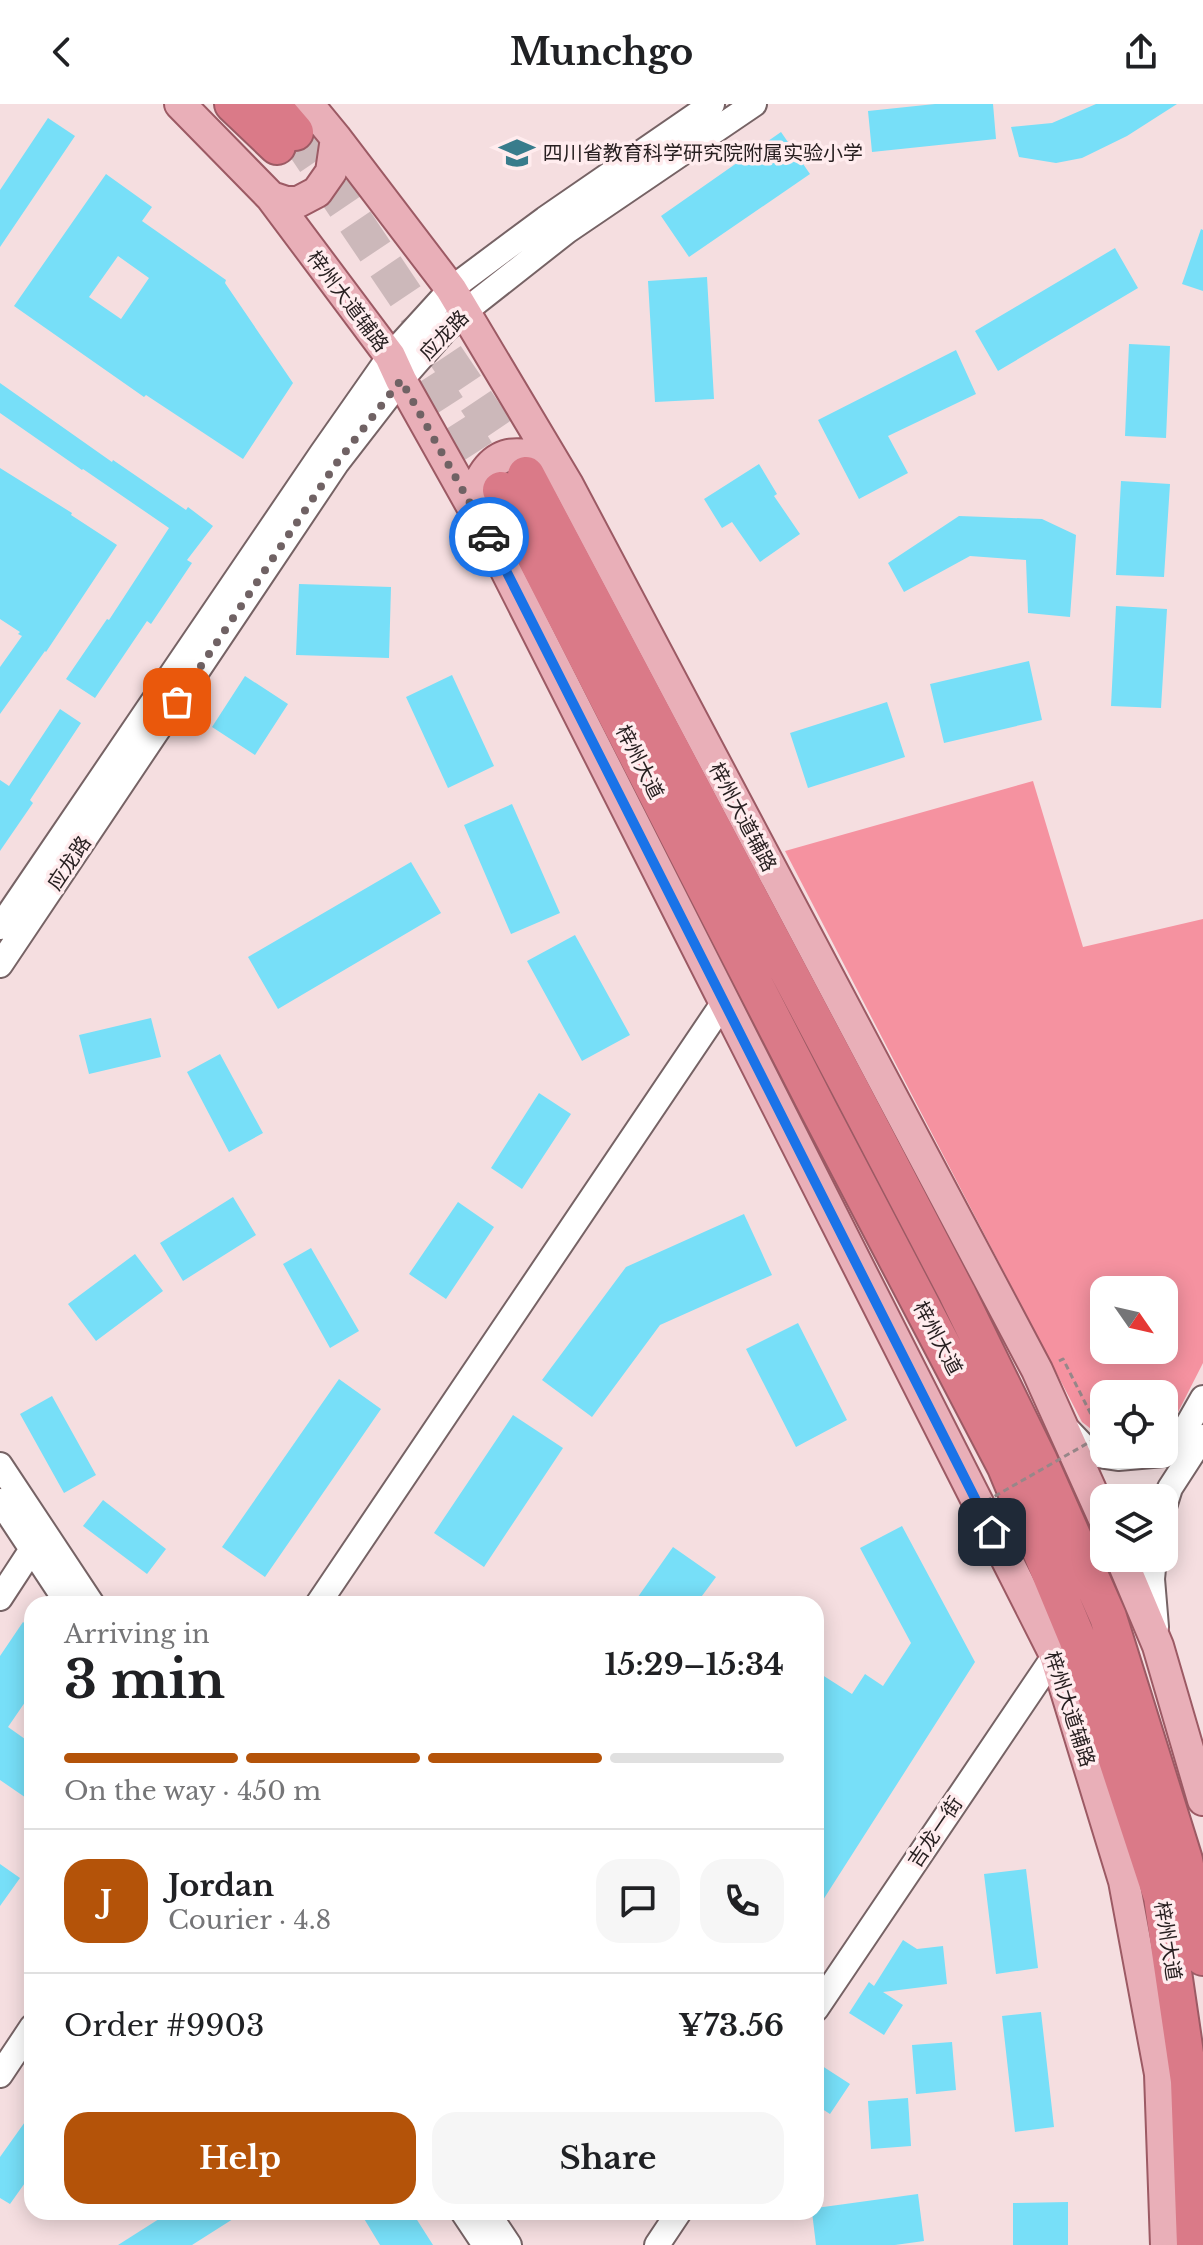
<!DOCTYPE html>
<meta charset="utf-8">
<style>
:root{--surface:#fff;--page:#f6f6f6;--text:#202124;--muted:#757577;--line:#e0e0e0;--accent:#b45309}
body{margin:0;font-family:"Libre Baskerville","Noto Sans SC",serif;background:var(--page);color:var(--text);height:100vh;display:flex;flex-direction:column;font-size:30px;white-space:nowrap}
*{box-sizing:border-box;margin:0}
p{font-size:26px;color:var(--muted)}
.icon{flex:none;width:44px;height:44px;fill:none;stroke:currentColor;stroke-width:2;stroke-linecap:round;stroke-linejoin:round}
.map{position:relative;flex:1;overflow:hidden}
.side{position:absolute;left:24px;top:1492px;width:800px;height:624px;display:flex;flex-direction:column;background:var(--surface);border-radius:24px;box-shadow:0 4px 20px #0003}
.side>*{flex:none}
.needle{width:52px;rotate:124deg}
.controls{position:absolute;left:1090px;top:1172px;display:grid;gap:16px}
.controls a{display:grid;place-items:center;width:88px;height:88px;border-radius:16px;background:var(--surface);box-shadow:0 4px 20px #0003;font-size:40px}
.pin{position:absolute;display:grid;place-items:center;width:68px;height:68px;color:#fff;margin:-34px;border-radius:16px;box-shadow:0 4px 12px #0006}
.courier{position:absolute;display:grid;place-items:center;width:80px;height:80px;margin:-40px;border:6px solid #1a73e8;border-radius:50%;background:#fff;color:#222;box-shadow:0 2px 10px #0007}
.head em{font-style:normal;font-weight:800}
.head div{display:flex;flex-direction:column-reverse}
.head{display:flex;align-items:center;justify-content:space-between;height:136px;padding:0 40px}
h1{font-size:52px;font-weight:800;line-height:60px}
.bar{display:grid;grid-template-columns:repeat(4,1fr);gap:12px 8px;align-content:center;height:96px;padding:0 40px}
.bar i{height:10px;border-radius:6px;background:var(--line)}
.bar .on{background:var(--accent)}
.bar p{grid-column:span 4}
.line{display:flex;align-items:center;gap:20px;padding:0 40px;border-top:2px solid var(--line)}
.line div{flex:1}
.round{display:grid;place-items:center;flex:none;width:84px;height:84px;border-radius:24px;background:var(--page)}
.button{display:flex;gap:16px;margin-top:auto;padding:16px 40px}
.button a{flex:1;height:92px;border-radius:24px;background:var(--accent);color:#fff;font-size:32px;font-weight:800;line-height:92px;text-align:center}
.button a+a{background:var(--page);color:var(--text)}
header{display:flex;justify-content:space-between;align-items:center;height:104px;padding:0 40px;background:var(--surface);font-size:36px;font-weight:800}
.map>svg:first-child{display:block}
</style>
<header><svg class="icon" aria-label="back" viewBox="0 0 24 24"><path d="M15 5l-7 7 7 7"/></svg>Munchgo<svg class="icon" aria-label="share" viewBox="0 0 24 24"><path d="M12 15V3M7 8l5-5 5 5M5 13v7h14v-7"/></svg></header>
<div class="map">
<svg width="1203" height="2141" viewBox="0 0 1203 2141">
<rect width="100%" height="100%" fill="#f5dee0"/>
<!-- green -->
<path fill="#f592a0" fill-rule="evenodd" d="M1033 677 1083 843 1203 815V1259L1177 1310 1164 1325V1290H1104V1335L1082 1318 785 747ZM1104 1186H1164V1246H1104Z"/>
<!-- building -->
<path fill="#77dff8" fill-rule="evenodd" d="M935 0H993L996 35 872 48 868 7Z
M1096 0H1177L1127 32 1082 54 1056 59 1019 53 1011 23 1052 19Z
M48 14 75 32 0 143V86Z
M781 28 810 70 689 153 661 112Z
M106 70 152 103 142 117 226 176 225 179 293 279 243 355 146 291 144 293 14 202ZM118 152 149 174 121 215 89 193Z
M1201 125 1203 126V187L1182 180Z
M1115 144 1138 184 998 267 975 227Z
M707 173 714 295 655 298 648 177Z
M1129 240 1170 242 1166 334 1125 332Z
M956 246 976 290 888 332 908 369 859 395 818 316Z
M0 279 112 358 113 356 186 406 188 403 213 422 187 456 192 459 151 520 147 517 95 594 66 575 107 515 109 516 169 424 83 365 82 366 0 309Z
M759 360 777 390 774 392 800 430 760 458 732 418 722 424 704 395Z
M0 364 72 409 71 411 117 441 46 548 45 547 0 610V563L22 532 18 530 20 528 0 515Z
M1121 377 1170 380 1164 473 1116 471Z
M959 412 1042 415 1076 431 1070 513 1028 509 1026 456 970 452 904 488 888 459Z
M299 480 391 483 389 554 296 551Z
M1116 502 1167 505 1161 604 1111 602Z
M1029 557 1042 616 944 639 930 580Z
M452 571 494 662 448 684 406 593Z
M245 572 288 600 255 651 212 623Z
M887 598 905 653 808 684 790 629Z
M60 605 81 619 30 696 33 699 0 747V676L9 682Z
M512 700 560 809 511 830 464 721Z
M411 758 441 809 278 905 248 853Z
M575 831 630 931 582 957 527 857Z
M151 914 161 953 89 970 79 931Z
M220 950 263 1029 229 1048 187 968Z
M539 989 571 1010 522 1085 491 1064Z
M233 1093 256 1131 183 1177 160 1139Z
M458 1098 494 1123 446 1195 409 1170Z
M744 1110 772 1171 660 1221 592 1313 542 1276 626 1163Z
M311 1144 359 1227 330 1244 283 1160Z
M135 1150 163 1187 96 1237 68 1200Z
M798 1219 847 1316 796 1343 746 1245Z
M339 1275 381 1305 265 1473 222 1443Z
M52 1292 96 1371 64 1389 20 1310Z
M513 1311 563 1344 484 1463 434 1429Z
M103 1396 166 1445 147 1470 83 1422Z
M902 1422 975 1558 816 1807V1567L852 1590 865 1570 883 1582 911 1539 860 1444Z
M673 1443 716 1473 696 1500H633Z
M23 1518 32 1525V1588L8 1623 32 1640V1698L0 1676V1552Z
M0 1760 20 1774 0 1802Z
M1026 1765 1038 1864 996 1870 984 1770Z
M903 1836 917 1845 943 1842 947 1880 883 1888 903 1901 884 1931 849 1909 869 1878 874 1882Z
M1041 1908 1054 2023 1015 2028 1002 1912Z
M952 1938 956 1986 916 1990 912 1941Z
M816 1958 850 1980 830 2010 816 2001Z
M908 1994 911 2042 871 2045 868 1997Z
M32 2008V2069L10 2100 0 2094V2053Z
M918 2090 924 2137 895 2141H816L812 2108H816V2104Z
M1068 2098V2141H1013V2099Z
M170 2108H244L192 2141H118Z
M360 2108H412L433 2141H380Z"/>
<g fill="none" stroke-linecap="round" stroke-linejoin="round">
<!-- highway-tunnel -->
<path stroke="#ccb8ba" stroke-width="36" stroke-dasharray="36 18" stroke-linecap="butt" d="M295 28 526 371
M399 227 501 386"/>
<!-- minor casing -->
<g stroke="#766365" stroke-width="28">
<path id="minor" d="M0 823 322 349 390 252 451 185 545 115 712 0
M0 861 336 360 401 276 445 226 464 208 567 127 754 0
M1069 1327 1091 1350 1118 1354 1164 1350
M1164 1350 1175 1343 1203 1294
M0 1361 92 1500
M0 1397 68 1500
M1164 1403 1170 1384 1203 1333
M1154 1454 1152 1475 1156 1523
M0 1494 32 1445
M318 1500 724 898
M816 1905 1055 1551
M0 1971 32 1923
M463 2108 485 2141
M487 2108 509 2141
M657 2141 679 2108"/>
</g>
<!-- major casing -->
<g stroke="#9c5a64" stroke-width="34">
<path id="major" d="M180 0 271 93 390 252 401 276 488 431 1055 1551 1124 1777 1160 1970 1166 2141
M308 0 336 34 451 185 568 381 1037 1266 1104 1415
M271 93 286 98H298L317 88 331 68 336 34
M472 401C478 374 492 345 526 351 538 353 549 362 560 368
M1121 1454 1158 1542 1203 1696"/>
</g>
<!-- highway casing -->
<g stroke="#9c5a64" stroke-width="40">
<path id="highway" d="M233 0 277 42
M271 0 295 28
M526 371 849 982 957 1189 1039 1357 1108 1513 1184 1756 1203 1853
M501 386 819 1006 1006 1363 1077 1534 1162 1793 1189 1977 1195 2141"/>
</g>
<!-- path -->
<path stroke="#978789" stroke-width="3" stroke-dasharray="6 4" stroke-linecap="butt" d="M1059 1257 1063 1255 1101 1330"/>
<!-- minor -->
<use href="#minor" stroke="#fff" stroke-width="24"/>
<!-- major -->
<use href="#major" stroke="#e9afb8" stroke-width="30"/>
<!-- highway -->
<use href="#highway" stroke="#da7a88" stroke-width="36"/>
<!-- path-bridge -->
<path stroke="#978789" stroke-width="3" stroke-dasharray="6 4" stroke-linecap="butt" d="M960 1412 1102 1331"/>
</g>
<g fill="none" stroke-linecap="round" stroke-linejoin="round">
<!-- done -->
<path stroke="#706264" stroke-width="8" stroke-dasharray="0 14.4" d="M177 598 336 360 401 276 489 433"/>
<!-- route -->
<path stroke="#1a73e8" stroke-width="10" d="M489 433 992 1428"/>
</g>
<!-- icons -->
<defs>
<g id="school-bare" transform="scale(2.76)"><path d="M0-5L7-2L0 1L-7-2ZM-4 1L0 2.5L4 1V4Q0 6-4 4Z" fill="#387c8c" stroke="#ffecee" stroke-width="2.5" paint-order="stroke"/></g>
</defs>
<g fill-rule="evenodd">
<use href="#school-bare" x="517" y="49"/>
</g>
<g text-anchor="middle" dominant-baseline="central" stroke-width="7" stroke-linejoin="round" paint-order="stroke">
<!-- poi labels -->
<g font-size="20" fill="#282021" stroke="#ffecee" text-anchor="start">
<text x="543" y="49">四川省教育科学研究院附属实验小学</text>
</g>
<!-- street labels -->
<g font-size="20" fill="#282021" stroke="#ffecee">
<text transform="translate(348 197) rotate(53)">梓州大道辅路</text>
<text transform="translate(444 231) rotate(-46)">应龙路</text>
<text transform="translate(640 658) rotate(63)">梓州大道</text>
<text transform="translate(743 713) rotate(62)">梓州大道辅路</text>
<text transform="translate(69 759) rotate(-56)">应龙路</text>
<text transform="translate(938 1234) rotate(62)">梓州大道</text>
<text transform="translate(1070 1605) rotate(72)">梓州大道辅路</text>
<text transform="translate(935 1728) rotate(-56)">吉龙一街</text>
<text transform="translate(1168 1837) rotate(81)">梓州大道</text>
</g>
</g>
</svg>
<div class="controls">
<a><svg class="needle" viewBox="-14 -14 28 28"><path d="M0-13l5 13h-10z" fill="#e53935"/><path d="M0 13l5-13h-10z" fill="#757577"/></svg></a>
<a><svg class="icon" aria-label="locate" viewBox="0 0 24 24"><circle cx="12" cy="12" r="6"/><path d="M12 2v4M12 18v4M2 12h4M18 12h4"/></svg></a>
<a><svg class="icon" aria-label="layers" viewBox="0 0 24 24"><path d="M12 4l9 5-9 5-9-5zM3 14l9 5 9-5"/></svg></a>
</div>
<div class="pin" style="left:177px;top:598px;background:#ea580c"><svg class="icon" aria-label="bag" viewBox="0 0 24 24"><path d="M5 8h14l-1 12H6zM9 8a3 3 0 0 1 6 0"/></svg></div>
<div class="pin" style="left:992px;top:1428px;background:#1f2937"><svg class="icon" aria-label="home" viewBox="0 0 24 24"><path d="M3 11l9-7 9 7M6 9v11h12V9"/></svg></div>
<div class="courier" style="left:489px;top:433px"><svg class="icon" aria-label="car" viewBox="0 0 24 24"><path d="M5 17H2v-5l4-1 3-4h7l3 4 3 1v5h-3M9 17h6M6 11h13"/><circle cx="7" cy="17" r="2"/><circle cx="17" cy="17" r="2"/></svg></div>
<section class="side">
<div class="head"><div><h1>3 min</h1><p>Arriving in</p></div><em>15:29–15:34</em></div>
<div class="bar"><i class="on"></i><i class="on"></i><i class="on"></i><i></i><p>On the way · 450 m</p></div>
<div class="line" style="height:144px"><b class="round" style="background:var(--accent);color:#fff">J</b><div><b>Jordan</b><p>Courier · 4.8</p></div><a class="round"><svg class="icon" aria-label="chat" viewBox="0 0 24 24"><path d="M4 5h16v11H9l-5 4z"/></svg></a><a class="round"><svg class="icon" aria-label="phone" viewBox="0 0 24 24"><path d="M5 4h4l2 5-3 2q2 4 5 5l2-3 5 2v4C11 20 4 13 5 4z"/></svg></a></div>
<div class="line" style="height:104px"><div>Order #9903</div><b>¥73.56</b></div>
<div class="button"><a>Help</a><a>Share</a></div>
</section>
</div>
